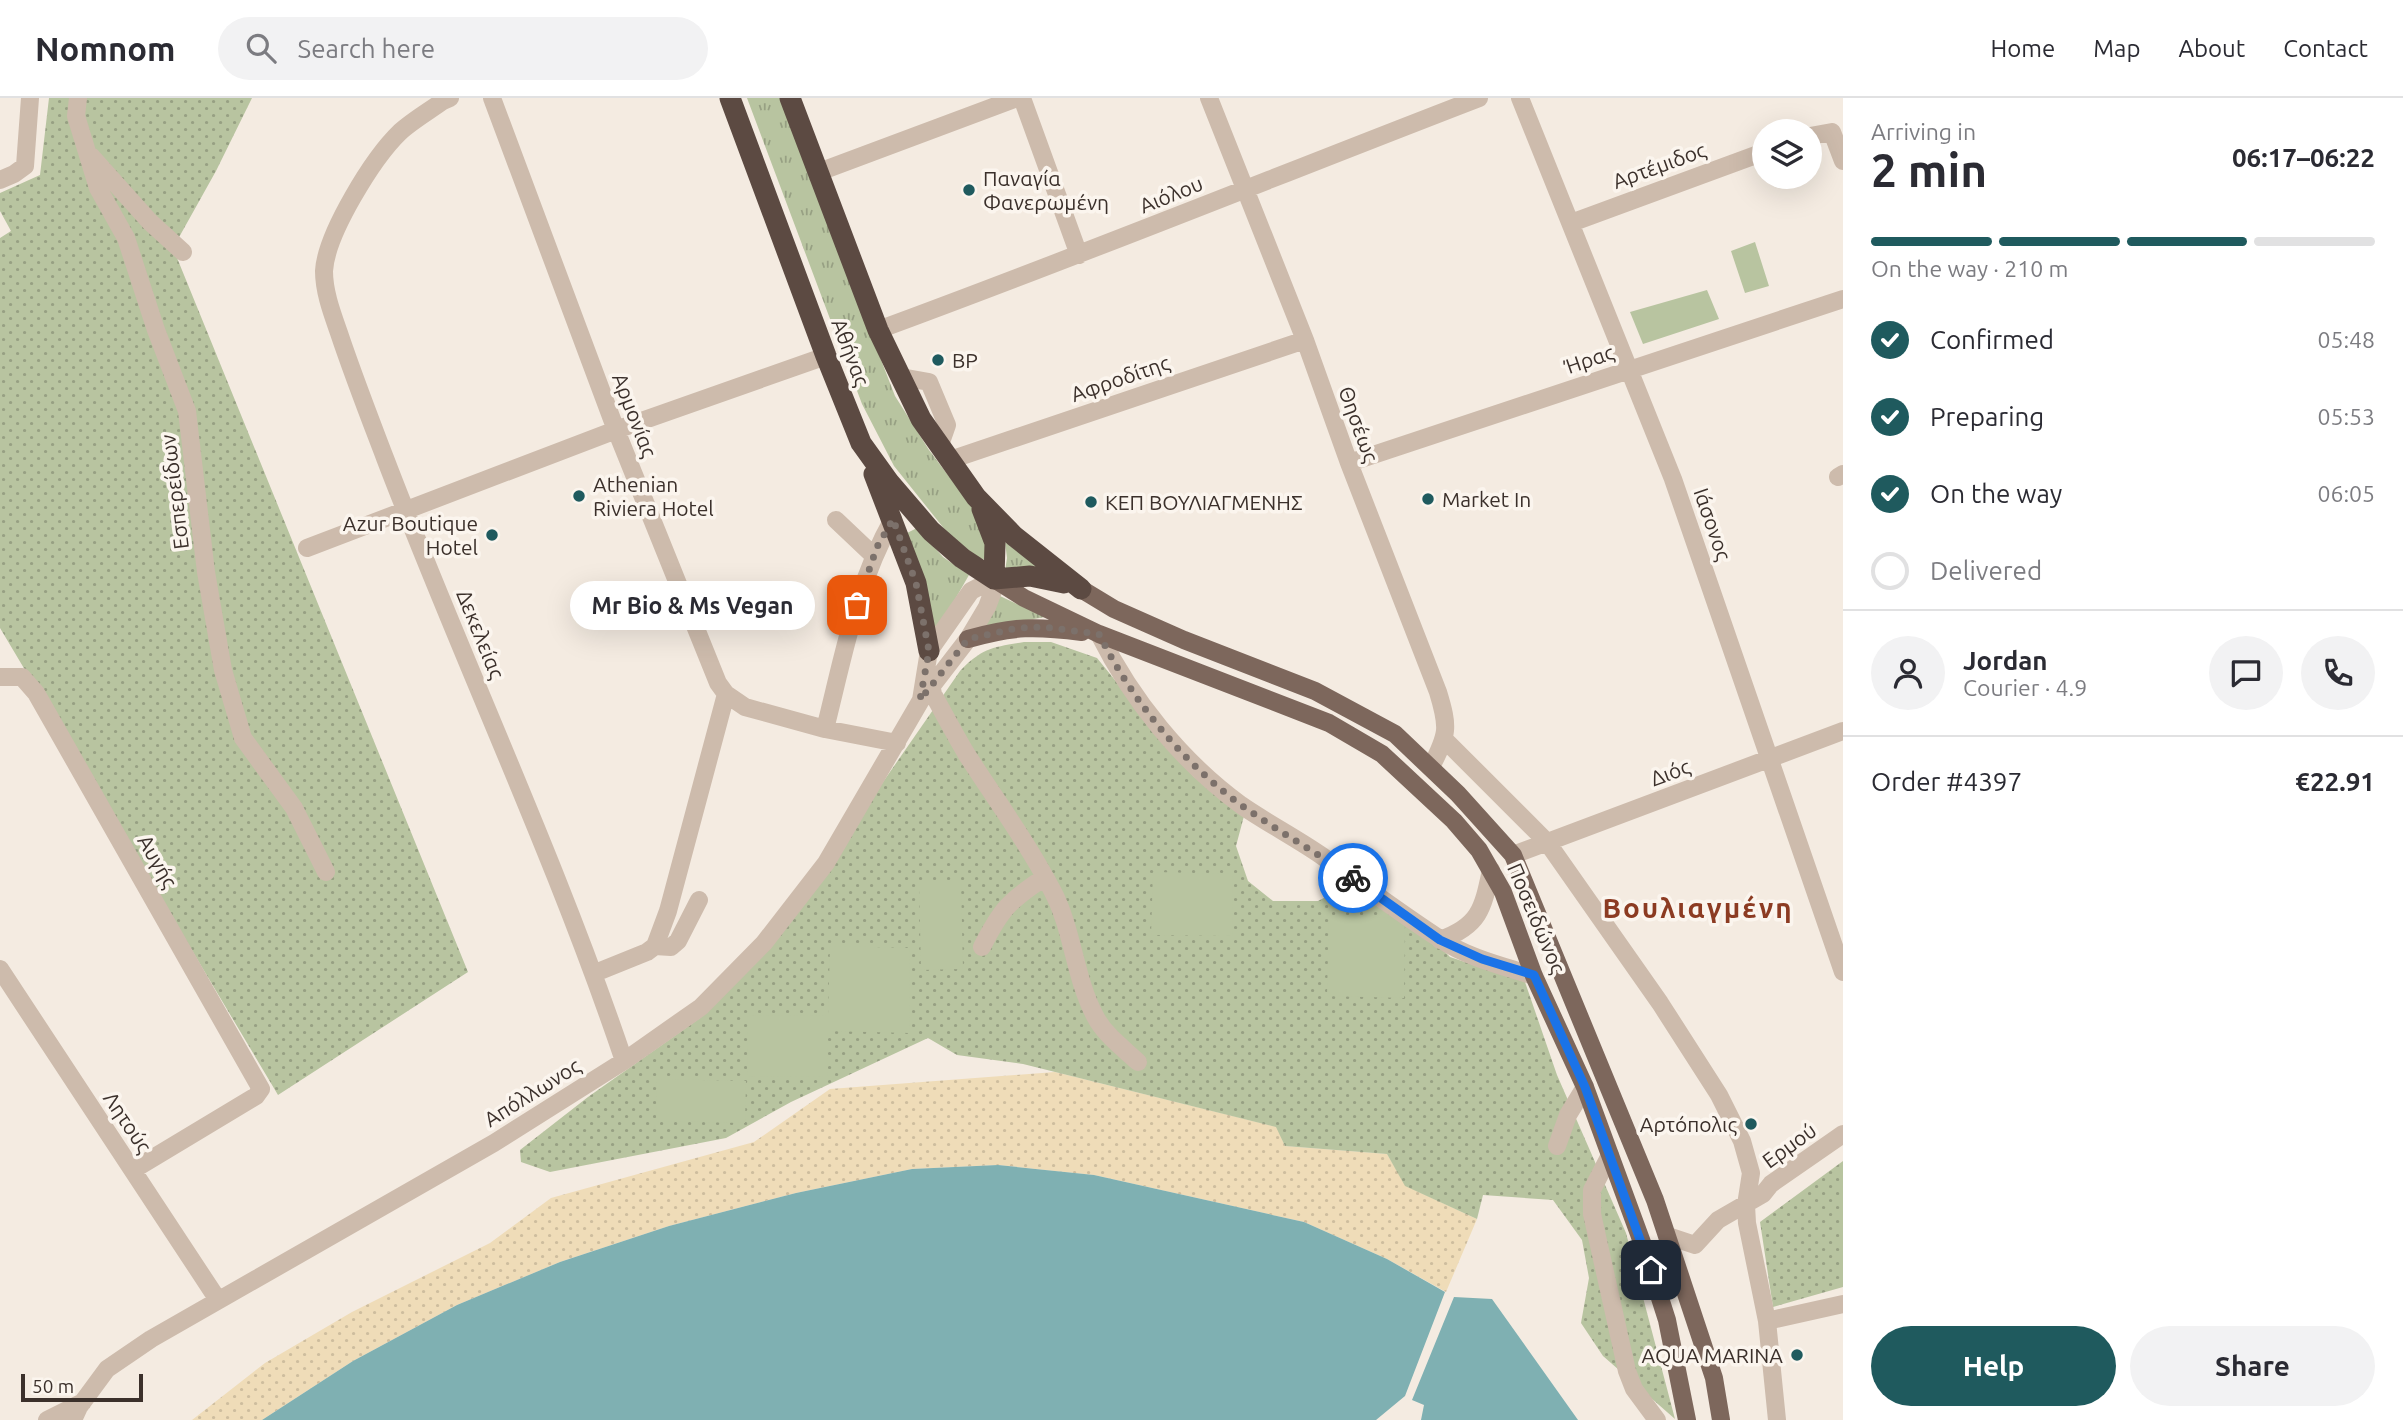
<!DOCTYPE html>
<meta charset="utf-8">
<style>
:root{--surface:#fff;--page:#f2f2f3;--text:#2b2b33;--muted:#7c7c81;--line:#e1e1e2;--accent:#1f5a5e}
body{margin:0;font-family:Ubuntu,sans-serif;background:var(--page);color:var(--text);height:100vh;display:flex;flex-direction:column;font-size:26px;white-space:nowrap}
*{box-sizing:border-box;margin:0}
p{font-size:23px;color:var(--muted)}
.icon{flex:none;width:38px;height:38px;fill:none;stroke:currentColor;stroke-width:2;stroke-linecap:round;stroke-linejoin:round}
.map{position:relative;flex:1;overflow:hidden}
.drawer{display:flex;flex-direction:column;background:var(--surface);width:560px}
.drawer>*{flex:none}
.fabs{position:absolute;left:1752px;top:21px;display:grid;gap:14px}
.fabs a{display:grid;place-items:center;width:70px;height:70px;border-radius:50%;background:var(--surface);box-shadow:0 7px 28px #0002;font-size:35px}
.scale{position:absolute;left:21px;bottom:18px;width:122px;box-sizing:border-box;padding-left:7px;border:4px solid #3b302b;border-top:0;font-size:19px;line-height:24px;white-space:nowrap;color:#3b302b;-webkit-text-stroke:5px #fbf5ee;paint-order:stroke}
.pin{position:absolute;display:grid;place-items:center;width:60px;height:60px;color:#fff;margin:-30px;border-radius:14px;box-shadow:0 4px 10px #0006}
.courier{position:absolute;display:grid;place-items:center;width:70px;height:70px;margin:-35px;border:5px solid #1a73e8;border-radius:50%;background:#fff;color:#222;box-shadow:0 2px 9px #0007}
.bubble{position:absolute;height:49px;border-radius:24px;background:var(--surface);box-shadow:0 7px 28px #0002;font-size:23px;font-weight:600;line-height:49px;text-align:center}
.overview em{font-style:normal;font-weight:600}
.overview div{display:flex;flex-direction:column-reverse}
.overview{display:flex;align-items:center;justify-content:space-between;height:119px;padding:0 28px}
h1{font-size:46px;font-weight:600;line-height:52px}
.bar{display:grid;grid-template-columns:repeat(4,1fr);gap:10px 7px;align-content:center;height:84px;padding:0 28px}
.bar i{height:9px;border-radius:5px;background:var(--line)}
.bar .on{background:var(--accent)}
.bar p{grid-column:span 4}
.line{display:flex;align-items:center;gap:18px;padding:0 28px;border-top:2px solid var(--line)}
.line div{flex:1}
.round{display:grid;place-items:center;flex:none;width:74px;height:74px;border-radius:37px;background:var(--page)}
ol{padding:0 28px;list-style:none}
li{display:flex;align-items:center;gap:21px;height:77px}
li p{margin-inline-start:auto}
li .icon{padding:7px;border-radius:50%;background:var(--accent);color:#fff;stroke-width:4}
li:last-child{color:var(--muted)}
li i{width:38px;height:38px;border:4px solid var(--line);border-radius:50%}
.cta{display:flex;gap:14px;margin-top:auto;padding:14px 28px}
.cta a{flex:1;height:80px;border-radius:42px;background:var(--accent);color:#fff;font-size:28px;font-weight:600;line-height:80px;text-align:center}
.cta a+a{background:var(--page);color:var(--text)}
header{display:flex;align-items:center;gap:42px;box-sizing:border-box;height:98px;padding:0 35px;background:var(--surface);border-bottom:2px solid var(--line)}
header strong{font-size:33px}
nav{display:flex;gap:38px;margin-inline-start:auto;font-size:24px}
.search{width:490px;height:63px;background:var(--page);display:flex;align-items:center;gap:18px;box-sizing:border-box;padding:0 24px;border-radius:38px;color:var(--muted);font-size:26px}
main{display:flex;flex:1;min-height:0}
.map>svg:first-child{display:block}
</style>
<header>
<strong>Nomnom</strong>
<div class="search"><svg class="icon" aria-label="search" viewBox="0 0 24 24"><circle cx="10" cy="10" r="6"/><path d="M15 15l6 6"/></svg>Search here</div>
<nav><a>Home</a><a>Map</a><a>About</a><a>Contact</a></nav>
</header>
<main>
<div class="map">
<svg width="1843" height="1322" viewBox="0 0 1843 1322">
<defs>
<pattern id="grass-tufts" width="24" height="20" patternUnits="userSpaceOnUse" patternTransform="scale(1.75)"><rect width="24" height="20" fill="#b8c4a0"/><path d="M3 7l-1-3M5 7V3M7 7l1-3M15 17l-1-3M17 17v-4M19 17l1-3" fill="none" stroke="#97a083"/></pattern>
<pattern id="sand-dots" width="8" height="8" patternUnits="userSpaceOnUse" patternTransform="scale(1.75)"><rect width="8" height="8" fill="#efdcb8"/><path d="M2 2h.1M6 6h.1" fill="none" stroke="#cebd9e" stroke-width="1.8" stroke-linecap="round"/></pattern>
<pattern id="park-dots" width="8" height="8" patternUnits="userSpaceOnUse" patternTransform="scale(1.75)"><rect width="8" height="8" fill="#b8c4a0"/><path d="M2 2h.1M6 6h.1" fill="none" stroke="#97a083" stroke-width="1.8" stroke-linecap="round"/></pattern>
</defs>
<rect width="100%" height="100%" fill="#f4ebe1"/>
<!-- grass -->
<path fill="url(#grass-tufts)" d="M747 0H780L895 298 929 352 978 417 983 429 988 462 979 460 950 438 894 368 862 306Z
M917 430 943 459 969 477 934 538C932 501 920 470 907 435Z
M1005 444 1044 473H1005L1007 460Z
M1000 498 1045 519 979 531Z"/>
<!-- sand -->
<path fill="url(#sand-dots)" d="M1055 974 1277 1029 1285 1048 1387 1056 1406 1088 1477 1121 1446 1194 1387 1161 1304 1124 1094 1077 998 1067 912 1071 796 1095 669 1128 560 1164 457 1207 353 1263 262 1322H192L265 1265 352 1214 490 1145 551 1100 754 1044 830 991Z"/>
<!-- park -->
<path fill="url(#park-dots)" d="M49 0H252L216 73 173 150 468 874 278 997 0 530V140L11 133 0 113V95L40 77Z
M1024 544H1051L1097 560 1193 678 1244 718 1236 748 1248 783 1273 803H1318L1347 788 1423 831 1450 859 1525 884 1557 977 1626 1135 1675 1321 1603 1258 1581 1225 1589 1180 1582 1142 1553 1102 1483 1097 1477 1121 1405 1088 1387 1056 1285 1048 1276 1029 1023 966 957 957 928 940 791 1004 726 1040 550 1074 521 1064 520 1052 588 999 700 920 781 831 960 573C982 550 993 549 1024 544Z
M1843 1063V1189L1773 1209 1760 1124Z"/>
<!-- garden -->
<path fill="#b8c4a0" d="M1755 144 1769 188 1745 195 1731 153Z
M1707 192 1719 221 1643 246 1630 214Z
M1153 774 1233 776 1232 838 1151 837Z
M919 785H961L963 871 921 872Z
M1329 819 1405 820 1404 900 1327 898Z
M830 848 910 850 909 935 828 933 827 979 747 978 748 917 828 918Z
M657 981 746 983 745 1025 656 1023Z"/>
<!-- water -->
<path fill="#7fb0b2" d="M998 1067 1094 1077 1304 1124 1387 1161 1445 1194 1405 1298 1376 1322H262L353 1263 457 1207 560 1164 669 1128 796 1095 912 1071Z
M1454 1199 1492 1201 1578 1322H1421L1424 1307 1412 1302Z"/>
<g fill="none" stroke-linecap="round" stroke-linejoin="round">
<!-- minor -->
<path stroke="#cdbbac" stroke-width="18" d="M78 0 76 18 98 90 126 140 156 232 187 313 206 474 223 572 243 640 294 710 326 774
M450 0 443 3C429 13 412 23 400 34 373 60 326 136 324 173 324 194 332 215 339 235 353 277 369 318 385 360 462 562 555 758 624 963
M492 0 616 332 718 585 726 596 745 609 825 631 897 645
M1022 0 1079 157
M1209 0 1305 242 1349 365 1438 594C1449 630 1448 636 1431 669
M1520 0 1673 381 1843 874
M1810 38 1832 34 1843 63
M91 58 150 124 183 154
M819 74 1017 0
M0 82 14 76 25 68 30 0
M1571 125 1764 54
M878 232C1080 158 1279 77 1479 0
M901 279 929 284 947 327 940 347
M950 362 1305 242
M1349 365 1843 201
M1838 379 1843 376
M836 422 874 458
M307 450 616 332 826 258
M1099 536C1132 602 1181 663 1241 707 1267 725 1296 740 1322 758 1361 786 1400 815 1440 841 1468 860 1503 868 1534 878
M0 579H22L36 595 261 991 256 998 133 1072
M931 586 933 596C944 616 955 637 967 657 996 702 1027 744 1052 792 1073 831 1074 878 1095 918 1104 936 1123 950 1138 964
M825 631C843 560 856 486 893 421
M1445 642 1547 744 1660 905 1719 997 1742 1043 1751 1075 1746 1107 1747 1125 1767 1223 1777 1322
M1513 757 1843 633
M1440 842C1480 828 1483 810 1491 772
M655 848 671 849 678 843 699 802
M982 849C1001 811 1009 803 1045 779
M0 871 218 1202
M595 875 647 854 655 848 668 813 726 596
M1557 1048 1568 1017 1585 989
M1610 1057 1592 1092V1116L1627 1273 1634 1291 1657 1322
M1668 1138 1695 1147 1718 1122 1763 1096 1771 1086 1843 1036
M1767 1223 1843 1206
M47 1322 83 1304
M73 1322 79 1309 107 1271 151 1241 494 1045 624 963 701 909 764 845 826 765 921 602 968 541 987 509 993 493 994 481 971 493 929 553 921 602"/>
<!-- major -->
<path stroke="#7d675c" stroke-width="18" d="M994 481 1024 500 1099 536 1329 625 1382 656 1454 723 1479 752 1503 794 1534 878 1585 989 1643 1147 1667 1222 1687 1322
M1081 491 1114 511 1184 542 1315 593 1395 636 1458 696 1513 757 1655 1102 1714 1280 1721 1322
M968 541C1014 528 1035 528 1082 534"/>
<!-- highway -->
<path stroke="#5c4a42" stroke-width="21" d="M730 0 826 258 861 345 889 384 931 433 962 460 994 481
M790 0 878 232 921 321 976 399 1014 438 1081 491
M874 376 916 485 929 553
M982 411 995 445 994 481
M994 481 1030 478 1064 485"/>
</g>
<g fill="none" stroke-linecap="round" stroke-linejoin="round">
<!-- done -->
<path stroke="#7c716b" stroke-width="7" stroke-dasharray="0 12.6" d="M857 507 877 449 893 421 916 485 929 553 920 602 968 541 1017 530 1043 529 1099 536C1132 602 1181 663 1241 707 1278 733 1317 755 1353 780"/>
<!-- route -->
<path stroke="#1a73e8" stroke-width="9" d="M1353 780 1440 842 1482 861 1534 877 1585 989 1651 1172"/>
</g>
<!-- markers -->
<g fill="#1f5a5e" stroke="#fbf5ee" stroke-width="2.5">
<circle cx="969" cy="92" r="7"/>
<circle cx="938" cy="262" r="7"/>
<circle cx="579" cy="398" r="7"/>
<circle cx="1428" cy="401" r="7"/>
<circle cx="1091" cy="404" r="7"/>
<circle cx="492" cy="437" r="7"/>
<circle cx="1751" cy="1026" r="7"/>
<circle cx="1797" cy="1257" r="7"/>
</g>
<g text-anchor="middle" dominant-baseline="central" stroke-width="7" stroke-linejoin="round" paint-order="stroke">
<!-- street labels -->
<g font-size="21" fill="#3b302b" stroke="#fbf5ee">
<text transform="translate(1659 67) rotate(-20)">Αρτέμιδος</text>
<text transform="translate(1171 96) rotate(-22)">Αιόλου</text>
<text transform="translate(851 254) rotate(69)">Αθήνας</text>
<text transform="translate(1589 261) rotate(-19)">Ήρας</text>
<text transform="translate(1120 280) rotate(-19)">Αφροδίτης</text>
<text transform="translate(635 317) rotate(69)">Αρμονίας</text>
<text transform="translate(1359 326) rotate(70)">Θησέως</text>
<text transform="translate(174 394) rotate(-97)">Εσπερείδων</text>
<text transform="translate(1713 426) rotate(71)">Ιάσονος</text>
<text transform="translate(481 536) rotate(68)">Δεκελείας</text>
<text transform="translate(1670 674) rotate(-20)">Διός</text>
<text transform="translate(158 763) rotate(60)">Αυγής</text>
<text transform="translate(1537 820) rotate(67)">Ποσειδώνος</text>
<text transform="translate(532 994) rotate(-32)">Απόλλωνος</text>
<text transform="translate(128 1024) rotate(56)">Λητούς</text>
<text transform="translate(1789 1047) rotate(-36)">Ερμού</text>
</g>
<!-- poi labels -->
<g font-size="21" fill="#3b302b" stroke="#fbf5ee" text-anchor="start">
<text x="983" y="80">Παναγία<tspan x="983" dy="24">Φανερωμένη</tspan></text>
<text x="952" y="262">BP</text>
<text x="593" y="386">Athenian<tspan x="593" dy="24">Riviera Hotel</tspan></text>
<text x="1442" y="401">Market In</text>
<text x="1105" y="404">ΚΕΠ ΒΟΥΛΙΑΓΜΕΝΗΣ</text>
<text x="478" y="425" text-anchor="end">Azur Boutique<tspan x="478" dy="24">Hotel</tspan></text>
<text x="1737" y="1026" text-anchor="end">Αρτόπολις</text>
<text x="1783" y="1257" text-anchor="end">AQUA MARINA</text>
</g>
<!-- district labels -->
<g font-size="28" font-weight="bold" letter-spacing="2" fill="#8c3b22" stroke="#fbf5ee">
<text x="1698" y="809">Βουλιαγμένη</text>
</g>
</g>
</svg>
<div class="fabs">
<a><svg class="icon" aria-label="layers" viewBox="0 0 24 24"><path d="M12 4l9 5-9 5-9-5zM3 14l9 5 9-5"/></svg></a>
</div>
<div class="scale">50 m</div>
<div class="pin" style="left:857px;top:507px;background:#ea580c"><svg class="icon" aria-label="bag" viewBox="0 0 24 24"><path d="M5 8h14l-1 12H6zM9 8a3 3 0 0 1 6 0"/></svg></div>
<div class="pin" style="left:1651px;top:1172px;background:#1f2937"><svg class="icon" aria-label="home" viewBox="0 0 24 24"><path d="M3 11l9-7 9 7M6 9v11h12V9"/></svg></div>
<div class="courier" style="left:1353px;top:780px"><svg class="icon" aria-label="bike" viewBox="0 0 24 24"><circle cx="6" cy="16" r="4"/><circle cx="18" cy="16" r="4"/><path d="M6 16l4-8h5l3 8M10 8l3 8H6M13 5h3"/></svg></div>
<div class="bubble" style="left:570px;top:483px;width:245px">Mr Bio &amp; Ms Vegan</div>
</div>
<section class="drawer">
<div class="overview"><div><h1>2 min</h1><p>Arriving in</p></div><em>06:17–06:22</em></div>
<div class="bar"><i class="on"></i><i class="on"></i><i class="on"></i><i></i><p>On the way · 210 m</p></div>
<ol>
<li><svg class="icon" aria-label="check" viewBox="0 0 24 24"><path d="M5 12l5 5 9-10"/></svg>Confirmed<p>05:48</p></li>
<li><svg class="icon" aria-label="check" viewBox="0 0 24 24"><path d="M5 12l5 5 9-10"/></svg>Preparing<p>05:53</p></li>
<li><svg class="icon" aria-label="check" viewBox="0 0 24 24"><path d="M5 12l5 5 9-10"/></svg>On the way<p>06:05</p></li>
<li><i></i>Delivered</li>
</ol>
<div class="line" style="height:126px"><a class="round"><svg class="icon" aria-label="person" viewBox="0 0 24 24"><circle cx="12" cy="8" r="4"/><path d="M4 21q1-7 8-7t8 7"/></svg></a><div><b>Jordan</b><p>Courier · 4.9</p></div><a class="round"><svg class="icon" aria-label="chat" viewBox="0 0 24 24"><path d="M4 5h16v11H9l-5 4z"/></svg></a><a class="round"><svg class="icon" aria-label="phone" viewBox="0 0 24 24"><path d="M5 4h4l2 5-3 2q2 4 5 5l2-3 5 2v4C11 20 4 13 5 4z"/></svg></a></div>
<div class="line" style="height:91px"><div>Order #4397</div><b>€22.91</b></div>
<div class="cta"><a>Help</a><a>Share</a></div>
</section>
</main>
